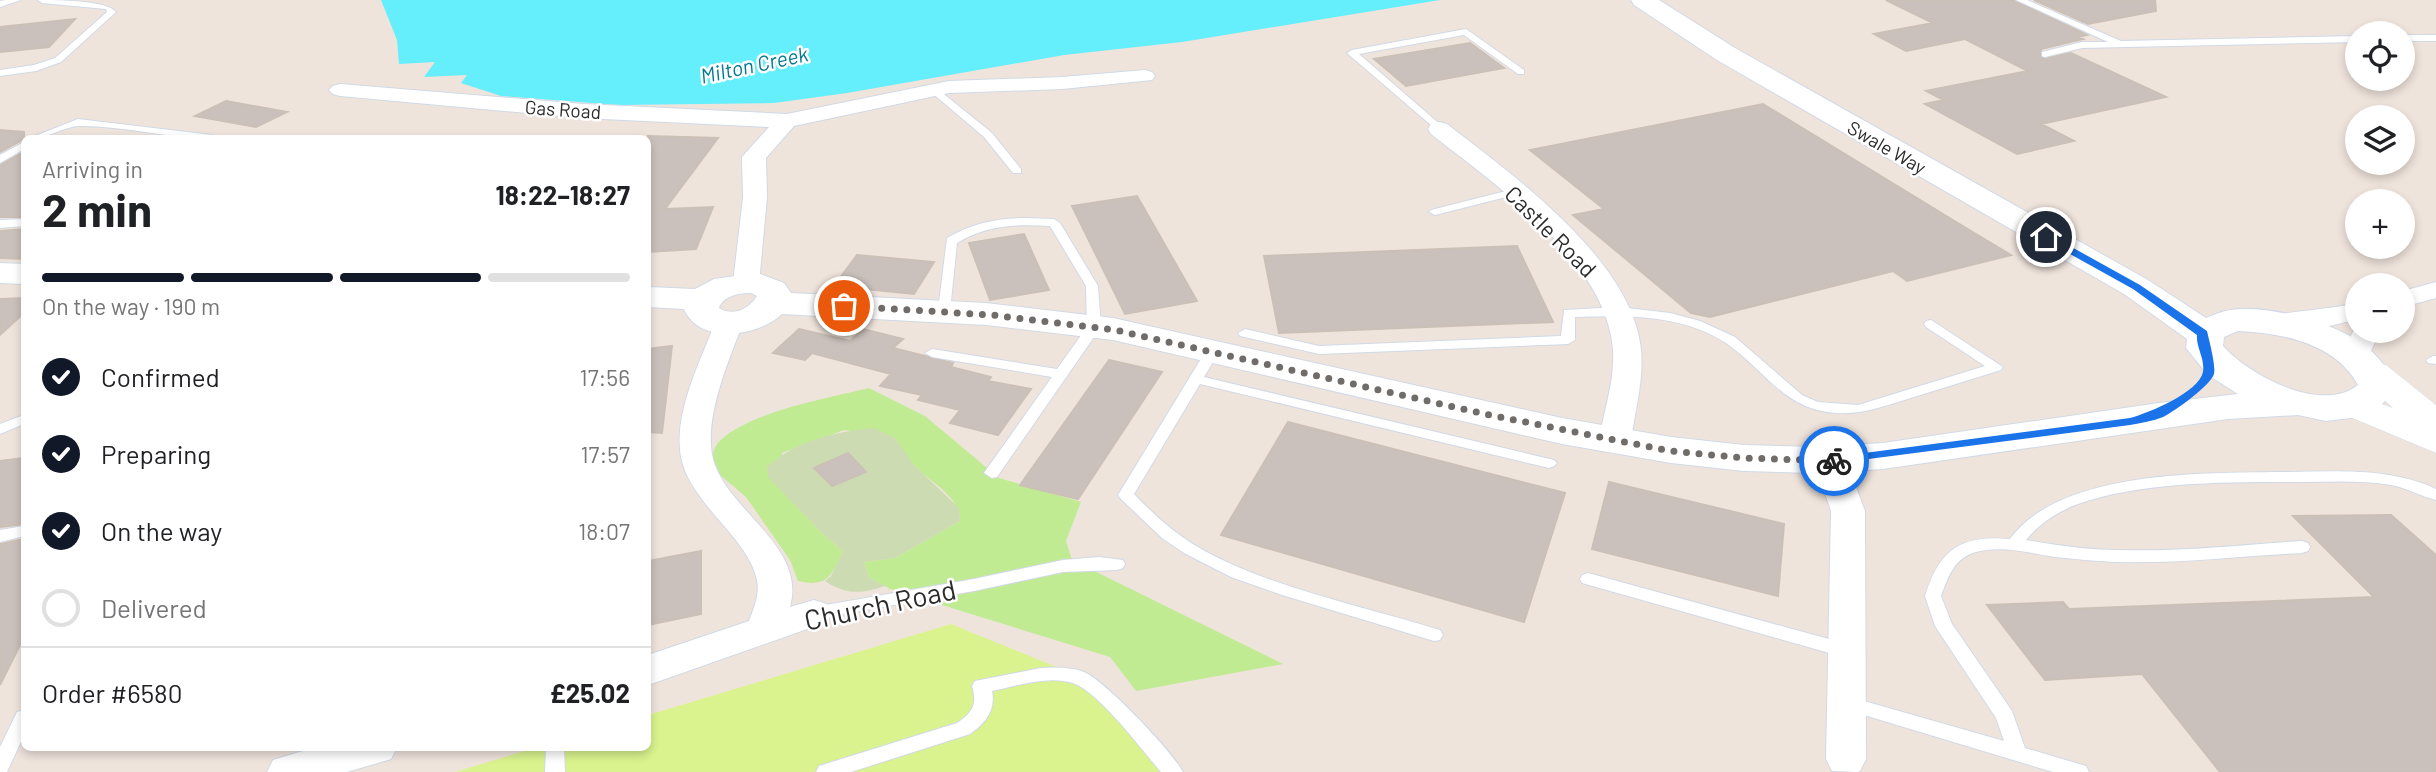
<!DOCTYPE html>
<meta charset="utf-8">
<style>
:root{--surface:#fff;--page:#f2f2f2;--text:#202124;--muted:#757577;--line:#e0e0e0;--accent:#111827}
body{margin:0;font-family:Barlow,sans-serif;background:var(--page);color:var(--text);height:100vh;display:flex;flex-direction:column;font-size:26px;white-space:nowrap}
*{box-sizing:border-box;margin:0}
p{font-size:23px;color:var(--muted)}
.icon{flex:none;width:38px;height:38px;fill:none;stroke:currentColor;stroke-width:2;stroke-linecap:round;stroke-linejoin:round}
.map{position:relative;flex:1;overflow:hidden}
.sheet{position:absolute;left:21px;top:135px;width:630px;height:616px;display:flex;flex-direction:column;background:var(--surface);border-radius:10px;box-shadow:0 4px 10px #0003}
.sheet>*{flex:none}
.controls{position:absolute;left:2345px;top:21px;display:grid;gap:14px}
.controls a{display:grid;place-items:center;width:70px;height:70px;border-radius:50%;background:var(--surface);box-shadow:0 4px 10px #0003;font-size:35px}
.pin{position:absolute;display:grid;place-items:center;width:60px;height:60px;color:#fff;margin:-30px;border:4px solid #fff;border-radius:50%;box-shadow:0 2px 7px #0007}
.courier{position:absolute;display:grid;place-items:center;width:70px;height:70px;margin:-35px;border:5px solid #1a73e8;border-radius:50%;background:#fff;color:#222;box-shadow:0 2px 9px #0007}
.summary em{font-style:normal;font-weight:700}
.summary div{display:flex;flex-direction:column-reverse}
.summary{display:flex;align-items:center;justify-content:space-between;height:119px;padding:0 21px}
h1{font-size:46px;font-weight:700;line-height:52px}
.bar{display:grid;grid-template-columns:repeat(4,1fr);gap:10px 7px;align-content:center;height:84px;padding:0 21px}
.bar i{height:9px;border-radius:5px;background:var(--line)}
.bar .active{background:var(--accent)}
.bar p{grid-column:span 4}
.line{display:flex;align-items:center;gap:18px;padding:0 21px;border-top:2px solid var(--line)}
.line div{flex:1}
ol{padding:0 21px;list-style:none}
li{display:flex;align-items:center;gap:21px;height:77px}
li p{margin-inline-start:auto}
li .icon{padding:7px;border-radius:50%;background:var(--accent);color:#fff;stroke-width:4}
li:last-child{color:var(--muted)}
li i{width:38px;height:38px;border:4px solid var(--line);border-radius:50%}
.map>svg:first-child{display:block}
</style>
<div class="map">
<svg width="2436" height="772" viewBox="0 0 2436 772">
<rect width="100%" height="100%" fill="#efe4dc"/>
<!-- green -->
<path fill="#c0eb93" d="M869 388 925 416 999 478 1081 502 1066 541 1072 560 1283 664 1136 691 1110 657 890 589 869 577 864 562 895 558 960 521C959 495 932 484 915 466 907 458 901 447 895 438L844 430 782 453 788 497 822 533 843 551C832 575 828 588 798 581L790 560 746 497 713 469C712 460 712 450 718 443 746 412 829 398 869 388Z"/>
<!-- cemetery -->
<path fill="#cddbb2" d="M874 428 895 438 914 465 959 508 960 521 895 558 864 562 869 577 885 586C861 594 846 595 825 581L831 576 843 551 822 533 768 477 767 467C795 441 837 431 874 428Z"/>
<!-- pitch -->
<path fill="#daf38e" d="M951 624 1086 679 1163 772H455L538 747H648V715Z"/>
<!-- water -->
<path fill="#65eefc" d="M381 0H1440L1182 42 1064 55 847 93 774 103 618 105 501 96 461 83 467 75 424 77 435 62 399 64 397 40Z"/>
<!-- building -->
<path fill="#cac1bc" stroke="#cbc0b6" stroke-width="2" d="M1886 0H2014L2087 35 2078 37 2083 39 2041 49V58L2071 53 2166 97 2041 124 2074 141 2017 154 1925 104 1944 100 1926 91 2028 71 1965 39 1906 51 1874 34 1933 23Z
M2034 0H2155L2156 11 2088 24Z
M75 19 49 47 0 52V27Z
M1470 43 1504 68 1406 86 1374 59Z
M226 101 287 112 256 127 195 116Z
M1763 104 1966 228 2011 255 1907 281 1893 271 1710 317 1691 313 1573 215 1604 209 1530 150Z
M0 130 24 132V139L0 152Z
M648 136 718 138 665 209 713 207 696 249 648 252Z
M24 152V217H0V165Z
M1137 196 1197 301 1125 314 1072 206Z
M24 229V259L0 258V231Z
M1024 234 1049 290 990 300 969 243Z
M1517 246 1553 322 1279 333 1264 256Z
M857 255 934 262 914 294 834 286Z
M24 298V313L0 335V299Z
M799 329 850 341 863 329 903 339 893 348 953 363 951 367 991 377 988 381 1031 389 998 435 950 423 960 410 918 400 922 395 880 386 891 374 812 353 805 360 773 353Z
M672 346 662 433 648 432V349Z
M1109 360 1162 372 1078 499 1020 485Z
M1288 422 1565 493 1524 622 1221 535Z
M848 453 866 472 832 486 814 468Z
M24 458V524L0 527V461Z
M1609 482 1784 524 1778 596 1592 549Z
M2391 515 2436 555V772H2220L2142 674 2045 680 1987 605 2063 602 2069 609 2374 597 2293 516Z
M24 539V637L0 685V544Z
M701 551V614L648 625V561Z"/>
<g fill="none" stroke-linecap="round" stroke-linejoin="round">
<!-- service casing -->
<g stroke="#d1d9e6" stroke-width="2">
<path id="service" d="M6 0H21L0 7V1Z
M38 0C55 0 107 0 116 12L61 62 36 71 0 76V70L34 65 55 58 107 12 106 9 42 3Z
M2016 0H2027L2121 41 2357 36V42L2082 48 2045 57 2042 56V52L2082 42H2108Z
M1466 29 1524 70V74H1518L1464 35 1359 54 1443 127 1444 129 1439 132 1347 53 1352 50Z
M2403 35H2436V41H2403Z
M935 87 992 133 1021 169V173H1013L984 137 931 92V88Z
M78 119 212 135 217 138C172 140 127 126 82 126 64 125 50 139 30 138Z
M24 142V149L0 163V155Z
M1514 189 1520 192 1518 194 1435 215 1429 212 1431 210Z
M1027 218 1054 219 1060 223 1098 286 1101 327 997 477 992 478 984 473 1052 377 932 357 925 353 932 349 1057 369 1087 327 1086 286 1050 226C1017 224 986 225 957 243L950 311 944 315 938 311 947 238C972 223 997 218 1027 218Z
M0 220 24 219V226L0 228Z
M1619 307 1670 313 1700 321 1735 337 1802 395 1818 402 1858 405 1985 366 1926 327 1924 324 1926 321 1931 320 2003 367 2001 370C1972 379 1943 388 1914 397 1888 405 1863 415 1836 413 1784 410 1765 370 1726 343 1682 314 1625 315 1575 317V340L1568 344 1319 354 1240 336 1238 333 1245 329 1319 346 1561 336 1564 310Z
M1212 348 1219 352 1204 377 1554 460 1557 463 1554 466 1549 468 1200 384 1134 494C1153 514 1173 532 1196 546 1266 587 1363 606 1440 630L1443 635 1440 640 1434 641 1282 595 1231 577 1184 553 1162 538 1121 499 1118 495 1207 349Z
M2433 356H2436V364L2428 363 2426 360Z
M24 415V424L0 434V424Z
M2277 472C2330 472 2387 466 2436 489V500C2420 496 2407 488 2391 485 2361 480 2330 482 2300 482 2231 482 2143 481 2078 504 2057 512 2040 523 2026 540 2057 545 2087 550 2118 550 2179 552 2241 545 2302 541L2308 543 2310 547 2308 551 2302 553C2240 556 2177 564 2114 562 2095 561 2075 559 2055 557 2030 553 2001 545 1976 552 1954 558 1948 577 1941 596L1952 624 2012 711 2025 748 2086 766 2089 772H2053L1844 709 1841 704 1844 699 1850 697 2004 741 1996 718 1935 626 1925 596C1940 549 1960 535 2010 539 2059 471 2201 473 2277 472Z
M24 526V536L0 542V530Z
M1099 557 1123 560 1125 564 1123 568 1117 570 1063 572 974 591 814 619 808 617 805 613 808 609 814 607 974 579 1063 560Z
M1588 573 1847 644 1853 646 1856 651 1853 656 1847 658 1582 583 1580 579 1582 575Z
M1041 668C1056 667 1071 667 1084 672 1105 681 1172 751 1183 772H1161C1142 750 1099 692 1073 683 1048 675 1016 686 992 691 996 711 985 723 970 734L851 772H816L819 766 957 723C972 713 978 705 972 686L975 681Z
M24 710V735L7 772H0V747L17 712Z
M546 747H564L565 772H545Z"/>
</g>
<!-- minor casing -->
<g stroke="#d1d9e6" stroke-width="2">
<path id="minor" d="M1145 70 1152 72 1155 76 1152 80 1062 89 949 93 794 126 766 158 767 197 759 283 755 289 746 291 737 289 733 283 743 197 742 157 769 127 583 118 340 96 333 94 329 90 333 86 340 84 583 104 787 114 949 81 1062 77Z
M1439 122 1447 124C1513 175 1633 261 1641 350 1644 379 1635 411 1631 440L1626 447 1615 450 1604 447 1599 440C1604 411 1615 379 1613 350 1607 262 1495 184 1431 134L1428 129 1431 124Z
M2436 282V298L2403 307V291Z
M2357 303V319C2330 326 2295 336 2267 329L2263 323 2267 317C2297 310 2327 310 2357 303Z
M729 315 739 317 743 323C729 360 703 419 713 459 727 511 807 546 790 607L814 600 827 604 832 613 827 622 648 685V655L749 621C754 608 760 594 757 580 748 537 690 504 681 457 673 414 700 362 715 323L719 317Z
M2356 325 2357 331H2380L2366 362 2356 365 2346 362 2342 356Z
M1830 451 1841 454 1846 461 1865 511 1866 759 1860 771 1857 772 1832 771 1826 759 1831 511 1814 461 1819 454Z
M316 747H397L391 759 347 772H267L273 760Z"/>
</g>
<!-- tertiary casing -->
<g stroke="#d1d9e6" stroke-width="1">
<path id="tertiary" d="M2373 362 2386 365 2436 405V453L2343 414 2337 406 2343 398 2356 395 2393 408 2355 373 2360 365Z"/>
</g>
<!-- secondary casing -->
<g stroke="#d1d9e6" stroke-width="2">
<path id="secondary" d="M1631 0H1659L1735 48 2148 280 2206 318C2214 315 2222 311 2231 310 2269 304 2341 324 2369 349 2382 360 2390 374 2398 388L2372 414 2358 417 2326 421 2298 415 2228 419 1883 469 1814 473 1744 471 1671 463 1562 444 1113 340 986 325 782 314C758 337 699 345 684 309L648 307V287L695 289 714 279 757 273 784 283 791 293 986 303 1113 318 1562 418 1671 437 1744 445 1814 447 1883 443 2159 403 2238 394 2208 375 2186 348 2187 339 2124 294 1717 60 1634 5ZM751 293 757 296C749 309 733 317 719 308 723 296 739 293 751 293ZM2238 331C2282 333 2335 343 2358 385 2322 414 2250 376 2223 346L2224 337Z
M0 263 24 264V284L0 283Z"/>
</g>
<!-- service -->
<use href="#service" fill="#fff" fill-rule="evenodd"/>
<!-- minor -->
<use href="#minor" fill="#fff" fill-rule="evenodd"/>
<!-- tertiary -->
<use href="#tertiary" fill="#fff" fill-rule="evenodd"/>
<!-- secondary -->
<use href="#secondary" fill="#fff" fill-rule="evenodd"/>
</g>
<!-- route -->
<path fill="#1a73e8" d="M2043 235H2050L2140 285 2207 331C2209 340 2216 365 2214 374 2210 386 2175 411 2163 417 2153 421 2141 423 2130 425L1830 464V458L1834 457 2130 418C2149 413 2199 392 2203 372 2205 358 2196 348 2197 335L2133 289 2043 239Z"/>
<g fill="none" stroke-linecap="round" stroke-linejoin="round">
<!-- done -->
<path stroke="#706c6a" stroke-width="7" stroke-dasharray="0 12.6" d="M844 306 992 315 1115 330 1485 414 1670 451 1744 458 1834 461"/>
</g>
<g text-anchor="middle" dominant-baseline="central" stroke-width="5" stroke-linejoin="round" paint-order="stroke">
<!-- far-street labels -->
<g font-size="19" fill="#2c2c2c" stroke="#fff">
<text transform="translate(563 109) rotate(4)">Gas Road</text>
<text transform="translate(1887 147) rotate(30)">Swale Way</text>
</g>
<!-- far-water labels -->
<g font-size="21" font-style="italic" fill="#037b94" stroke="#fff">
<text transform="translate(754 64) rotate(-12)">Milton Creek</text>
</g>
<!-- street labels -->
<g font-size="23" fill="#2c2c2c" stroke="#fff">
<text transform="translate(1551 231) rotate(45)">Castle Road</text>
</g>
<!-- near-street labels -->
<g font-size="28" fill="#2c2c2c" stroke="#fff">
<text transform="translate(880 604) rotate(-12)">Church Road</text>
</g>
</g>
</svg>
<div class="controls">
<a><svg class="icon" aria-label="locate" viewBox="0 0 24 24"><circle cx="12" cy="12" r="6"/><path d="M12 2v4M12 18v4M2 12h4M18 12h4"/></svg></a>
<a><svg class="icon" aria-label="layers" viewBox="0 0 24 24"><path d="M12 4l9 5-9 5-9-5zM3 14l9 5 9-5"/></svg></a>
<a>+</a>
<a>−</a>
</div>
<div class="pin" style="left:844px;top:306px;background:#ea580c"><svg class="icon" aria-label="bag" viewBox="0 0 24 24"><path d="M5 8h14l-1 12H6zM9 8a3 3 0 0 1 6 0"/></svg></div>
<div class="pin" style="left:2046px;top:237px;background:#1f2937"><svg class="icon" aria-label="home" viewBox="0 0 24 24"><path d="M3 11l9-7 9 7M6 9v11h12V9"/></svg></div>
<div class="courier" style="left:1834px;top:461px"><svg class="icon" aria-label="bike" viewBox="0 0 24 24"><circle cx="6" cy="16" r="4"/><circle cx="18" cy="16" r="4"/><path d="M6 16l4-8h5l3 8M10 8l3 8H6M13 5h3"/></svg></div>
<section class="sheet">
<div class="summary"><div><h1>2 min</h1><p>Arriving in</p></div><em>18:22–18:27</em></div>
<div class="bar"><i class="active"></i><i class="active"></i><i class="active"></i><i></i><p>On the way · 190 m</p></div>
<ol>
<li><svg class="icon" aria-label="check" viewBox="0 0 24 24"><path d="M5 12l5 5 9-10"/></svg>Confirmed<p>17:56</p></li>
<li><svg class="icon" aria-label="check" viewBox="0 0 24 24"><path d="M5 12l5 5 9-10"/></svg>Preparing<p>17:57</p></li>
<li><svg class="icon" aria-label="check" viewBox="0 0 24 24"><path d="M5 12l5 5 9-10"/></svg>On the way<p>18:07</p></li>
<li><i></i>Delivered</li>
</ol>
<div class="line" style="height:91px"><div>Order #6580</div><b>£25.02</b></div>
</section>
</div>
